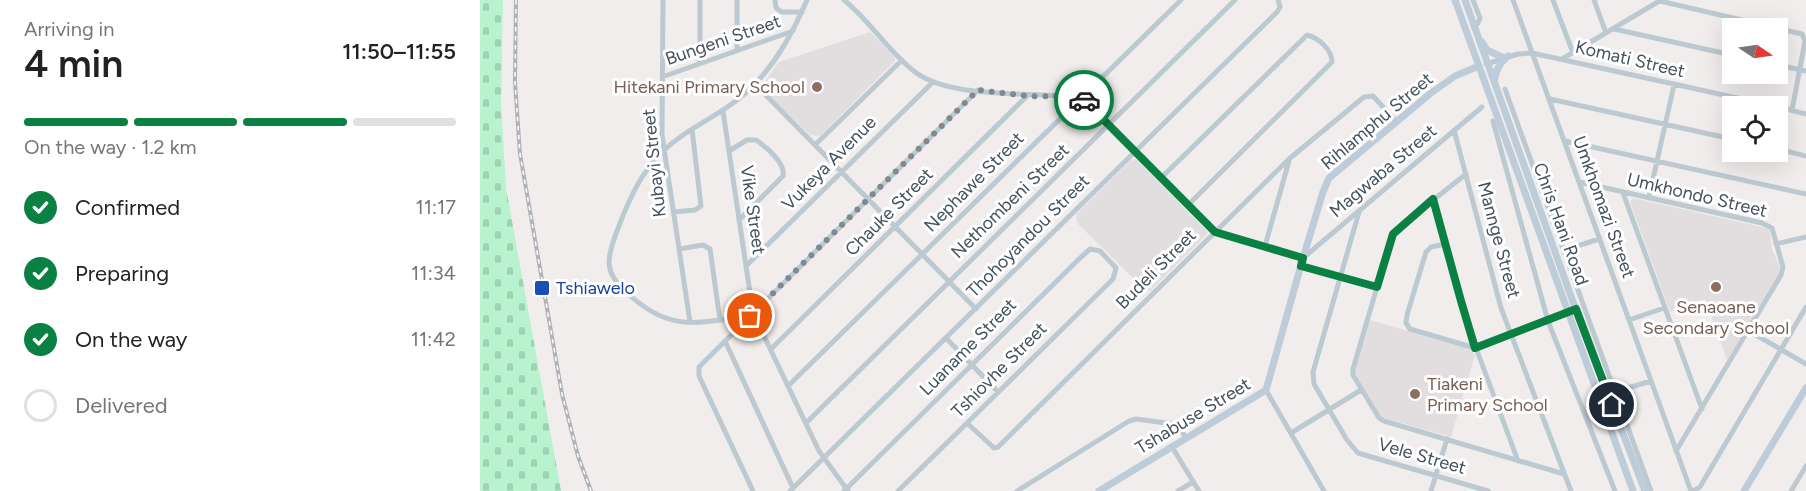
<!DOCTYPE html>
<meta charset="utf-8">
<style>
:root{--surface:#fff;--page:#f6f6f6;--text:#222;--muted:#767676;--line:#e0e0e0;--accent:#0b8043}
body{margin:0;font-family:Figtree,sans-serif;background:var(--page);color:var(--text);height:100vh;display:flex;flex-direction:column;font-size:22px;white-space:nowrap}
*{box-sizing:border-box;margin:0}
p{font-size:20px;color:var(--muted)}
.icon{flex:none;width:33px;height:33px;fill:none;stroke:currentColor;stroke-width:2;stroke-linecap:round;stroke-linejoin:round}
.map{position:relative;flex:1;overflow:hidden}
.panel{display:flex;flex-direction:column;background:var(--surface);width:480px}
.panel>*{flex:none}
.needle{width:39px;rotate:103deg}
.controls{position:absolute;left:1242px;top:18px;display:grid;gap:12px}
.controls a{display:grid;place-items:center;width:66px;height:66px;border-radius:0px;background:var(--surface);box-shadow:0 6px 24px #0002;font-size:30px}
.pin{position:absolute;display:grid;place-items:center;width:51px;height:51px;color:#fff;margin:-26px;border:3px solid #fff;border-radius:50%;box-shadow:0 2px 6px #0007}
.courier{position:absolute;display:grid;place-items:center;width:60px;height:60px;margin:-30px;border:4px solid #0b8043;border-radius:50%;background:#fff;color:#222;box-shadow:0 2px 8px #0007}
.headline em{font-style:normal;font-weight:600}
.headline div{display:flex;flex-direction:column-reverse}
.headline{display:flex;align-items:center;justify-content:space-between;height:102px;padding:0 24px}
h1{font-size:39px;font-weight:600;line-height:45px}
.bar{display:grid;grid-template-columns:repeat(4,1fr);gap:9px 6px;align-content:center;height:72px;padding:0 24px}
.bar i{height:8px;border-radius:4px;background:var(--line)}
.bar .current{background:var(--accent)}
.bar p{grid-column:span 4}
ol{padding:0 24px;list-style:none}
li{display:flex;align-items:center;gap:18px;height:66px}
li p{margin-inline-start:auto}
li .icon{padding:6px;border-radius:50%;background:var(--accent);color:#fff;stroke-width:4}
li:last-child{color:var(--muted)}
li i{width:33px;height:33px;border:3px solid var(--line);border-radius:50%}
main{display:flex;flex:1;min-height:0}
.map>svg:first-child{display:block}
</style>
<main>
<section class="panel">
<div class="headline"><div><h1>4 min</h1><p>Arriving in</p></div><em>11:50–11:55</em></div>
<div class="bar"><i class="current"></i><i class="current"></i><i class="current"></i><i></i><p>On the way · 1.2 km</p></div>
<ol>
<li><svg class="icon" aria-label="check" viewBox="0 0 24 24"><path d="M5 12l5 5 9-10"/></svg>Confirmed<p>11:17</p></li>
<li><svg class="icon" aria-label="check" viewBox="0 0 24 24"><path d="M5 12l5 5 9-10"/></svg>Preparing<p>11:34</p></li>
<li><svg class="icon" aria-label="check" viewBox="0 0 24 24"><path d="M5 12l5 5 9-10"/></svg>On the way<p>11:42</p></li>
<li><i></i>Delivered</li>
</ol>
</section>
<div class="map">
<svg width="1326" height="491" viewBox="0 0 1326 491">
<defs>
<pattern id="cemetery-stones" width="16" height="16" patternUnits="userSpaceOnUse" patternTransform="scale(1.5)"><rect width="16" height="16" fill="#b8f2ce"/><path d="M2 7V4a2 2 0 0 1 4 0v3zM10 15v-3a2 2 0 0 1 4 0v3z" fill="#9fd1b3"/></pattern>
</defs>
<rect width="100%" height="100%" fill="#f1eded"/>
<!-- education -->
<path fill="#e2dedf" d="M390 32 415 57V61L340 136 330 135 284 90 283 84 299 62Z
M656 159 727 231V234L670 291 665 290 597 223 596 215 651 160Z
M1153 198 1286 228 1290 231 1292 249 1300 267 1299 274 1247 360 1225 299 1190 312 1150 202Z
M890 320 989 348 995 355 971 437 901 417 874 372Z"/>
<!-- cemetery -->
<path fill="url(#cemetery-stones)" d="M0 0H23L21 103 26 188 81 491H0Z"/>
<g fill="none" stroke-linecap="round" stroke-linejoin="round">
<!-- street -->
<path stroke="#bdc9d1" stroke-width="5" d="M183 0 182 135 210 322
M295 0 296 8 302 12H322
M364 0C390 21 408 51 435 72 472 100 555 91 601 98L735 232 823 258 1002 107
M993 0 1000 18 998 23 993 26
M1033 0 1211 491
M1073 0 1093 53
M1114 0 1126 33
M1180 1 1322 34 1325 41 1312 110
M1134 29 1252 55
M257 50V0
M1082 59 1181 0
M220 63V0
M1006 64 1038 54 1052 53 1294 106
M1298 65 1326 71
M182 77 313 31
M275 84 496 309
M1025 89 1171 491
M1070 99 1252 139
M1298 107 1326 114
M243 111 273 313 339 451 368 491
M1013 121 1068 321 1135 491
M974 130 1021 308 1091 491
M1085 141 1326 194
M335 145 422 60
M1298 149 1326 156
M249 151 267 140H276C286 147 306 163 303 176L259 220
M986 174 923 224 912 236 873 369V375L899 418 904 421 1084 474
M681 178 827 35C839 38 852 50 852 62L708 205
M1099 182 1282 223 1292 228 1303 267 1301 275 1196 451
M1143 193 1222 409
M1169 197 1194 85
M953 199 989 329 1038 461
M194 212 215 210 221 206 212 129
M879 212 833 372 834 384 867 440 878 453 1008 491
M965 244 951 247 946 252 927 315 926 323 930 329 995 348 1091 311
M1296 244 1326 237
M785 246 809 161
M199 249 223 245 230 249 240 320
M1085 250 1119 239
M266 266 453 82
M821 266 897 287
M269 316C215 323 190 333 146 292 123 272 127 257 137 231 152 191 167 159 203 135 227 119 254 106 274 85 298 60 313 32 327 0
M1149 320 1184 308
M1269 331 1326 364
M466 338 518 392
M245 341 313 488
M291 349 548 95
M308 386 701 0
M786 390 844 491
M1135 392 1171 381
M326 423 755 0
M487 423 514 448 518 447 809 159 884 97 893 96 917 122
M811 433 881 390
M692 447 719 491
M273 491 219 376V367L498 90
M310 491 797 12 800 7 798 0
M364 491 598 260 610 249 620 251 636 268 633 279 418 491
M537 491 649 421 656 419 694 424 699 427 706 438
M698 491 713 482
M951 491 967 439
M1213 491 1220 487 1224 480 1326 307
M1311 491 1326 466"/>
<!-- secondary -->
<path stroke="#becbd9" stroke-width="7" d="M975 0 1153 491
M985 0 1098 316 1165 491
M1002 42 1007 50 1024 58
M1014 82C1016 70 1019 64 1028 56
M619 491 786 390 823 258 843 192 849 178 951 93 975 76 999 66
M1264 491 1326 388"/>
<!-- rail casing -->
<g stroke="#afb3b9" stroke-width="4">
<path id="rail" d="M36 0 35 82 40 154 82 394 98 456 111 491"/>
</g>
<!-- rail -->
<use href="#rail" stroke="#fff" stroke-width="1.5" stroke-dasharray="4.5" stroke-linecap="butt"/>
</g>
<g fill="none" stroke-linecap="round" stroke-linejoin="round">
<!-- done -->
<path stroke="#81888f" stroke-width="6" stroke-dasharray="0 10.8" d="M270 316 498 90 548 96 597 97 604 100"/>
<!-- route -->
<path stroke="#0b8043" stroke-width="8" d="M604 100 735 232 823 258 821 266 897 287 913 234 953 199 981 301 995 348 1096 309 1132 405"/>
</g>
<!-- markers -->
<g fill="#8d6e63" stroke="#fff" stroke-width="2">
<circle cx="337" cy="87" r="6"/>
<circle cx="1236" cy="287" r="6"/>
<circle cx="935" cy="394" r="6"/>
</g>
<rect fill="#1a4fb4" stroke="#fff" stroke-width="2" x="54" y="280" width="16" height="16" rx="3"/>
<g text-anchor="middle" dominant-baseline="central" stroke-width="6" stroke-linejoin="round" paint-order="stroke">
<!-- street labels -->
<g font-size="18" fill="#44515d" stroke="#fff">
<text transform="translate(243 40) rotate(-19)">Bungeni Street</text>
<text transform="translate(1150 59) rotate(13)">Komati Street</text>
<text transform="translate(897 121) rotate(-40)">Rihlamphu Street</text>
<text transform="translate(174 163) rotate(-96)">Kubayi Street</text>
<text transform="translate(349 163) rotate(-45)">Vukeya Avenue</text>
<text transform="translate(903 171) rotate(-40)">Magwaba Street</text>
<text transform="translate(494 182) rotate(-45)">Nephawe Street</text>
<text transform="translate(1217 195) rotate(13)">Umkhondo Street</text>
<text transform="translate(530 201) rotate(-44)">Nethombeni Street</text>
<text transform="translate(1124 207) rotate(70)">Umkhomazi Street</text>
<text transform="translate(273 210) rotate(82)">Vike Street</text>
<text transform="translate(409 212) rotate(-45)">Chauke Street</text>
<text transform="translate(1081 224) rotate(70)">Chris Hani Road</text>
<text transform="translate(548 236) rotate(-45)">Thohoyandou Street</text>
<text transform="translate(1019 240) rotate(75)">Mannge Street</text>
<text transform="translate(676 269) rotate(-45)">Budeli Street</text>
<text transform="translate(488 347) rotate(-45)">Luaname Street</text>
<text transform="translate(519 370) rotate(-45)">Tshiovhe Street</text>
<text transform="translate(713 416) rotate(-31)">Tshabuse Street</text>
<text transform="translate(942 456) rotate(16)">Vele Street</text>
</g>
<!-- education labels -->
<g font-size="18" fill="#785e54" stroke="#fff" text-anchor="end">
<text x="325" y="87">Hitekani Primary School</text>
<text x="1236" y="307" text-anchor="middle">Senaoane<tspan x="1236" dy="21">Secondary School</tspan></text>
<text x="947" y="384" text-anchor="start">Tiakeni<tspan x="947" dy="21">Primary School</tspan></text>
</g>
<!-- transit labels -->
<g font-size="18" fill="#164399" stroke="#fff" text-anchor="start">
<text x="76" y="288">Tshiawelo</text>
</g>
</g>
</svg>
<div class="controls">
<a><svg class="needle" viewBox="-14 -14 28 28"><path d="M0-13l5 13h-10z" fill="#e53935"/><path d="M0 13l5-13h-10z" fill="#767676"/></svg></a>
<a><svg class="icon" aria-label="locate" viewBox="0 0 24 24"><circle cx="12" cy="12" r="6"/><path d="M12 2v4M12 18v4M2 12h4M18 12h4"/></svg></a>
</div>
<div class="pin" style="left:270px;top:316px;background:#ea580c"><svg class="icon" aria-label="bag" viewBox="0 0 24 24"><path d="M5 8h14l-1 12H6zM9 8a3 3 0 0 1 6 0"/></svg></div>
<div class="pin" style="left:1132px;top:405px;background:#1f2937"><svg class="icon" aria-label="home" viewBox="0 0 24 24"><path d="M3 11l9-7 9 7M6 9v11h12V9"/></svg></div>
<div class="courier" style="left:604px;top:100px"><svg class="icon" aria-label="car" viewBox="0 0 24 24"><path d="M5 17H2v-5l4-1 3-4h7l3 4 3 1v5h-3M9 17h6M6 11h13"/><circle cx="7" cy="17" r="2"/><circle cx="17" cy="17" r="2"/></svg></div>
</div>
</main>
